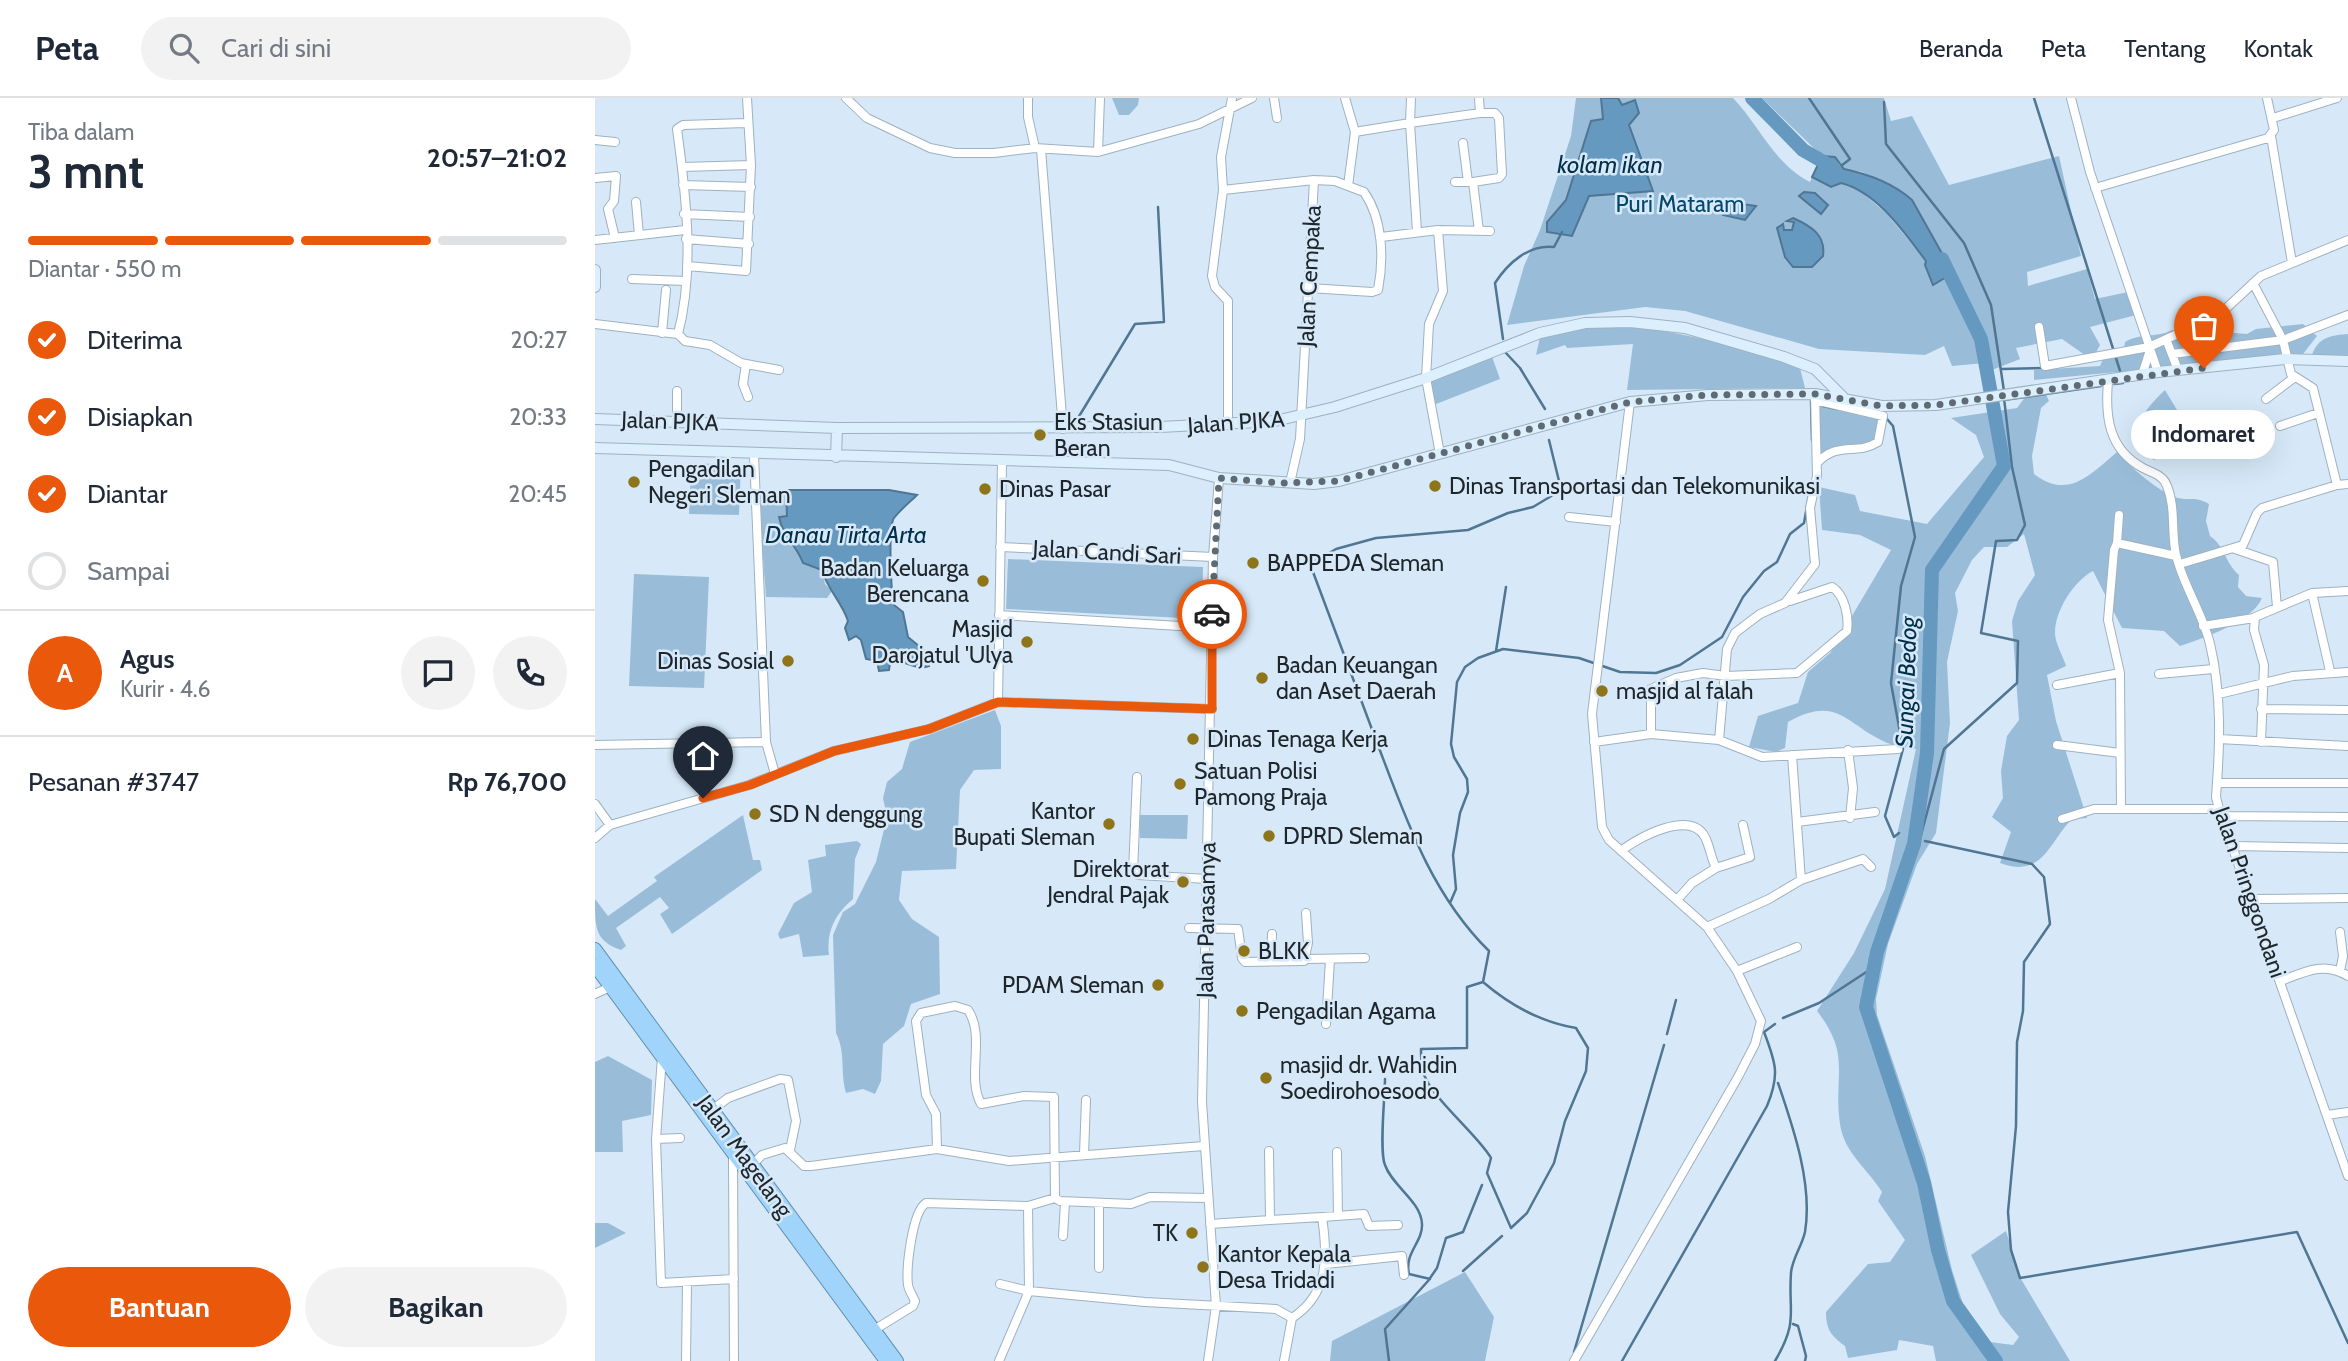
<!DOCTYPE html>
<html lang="id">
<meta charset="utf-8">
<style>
:root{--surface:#fff;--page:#f2f2f3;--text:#1f2937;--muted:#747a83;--line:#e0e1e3;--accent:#ea580c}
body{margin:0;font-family:Cabin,sans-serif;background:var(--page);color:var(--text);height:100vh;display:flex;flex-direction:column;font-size:26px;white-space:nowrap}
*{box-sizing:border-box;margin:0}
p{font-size:23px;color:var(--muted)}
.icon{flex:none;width:38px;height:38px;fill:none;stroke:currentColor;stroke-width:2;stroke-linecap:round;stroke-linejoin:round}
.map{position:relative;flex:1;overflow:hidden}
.sheet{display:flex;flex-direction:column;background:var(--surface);width:595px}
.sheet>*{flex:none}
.pin{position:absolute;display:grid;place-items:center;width:60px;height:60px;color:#fff;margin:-72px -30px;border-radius:50% 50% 50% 0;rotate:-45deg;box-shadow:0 0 7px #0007}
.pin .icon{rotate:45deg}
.courier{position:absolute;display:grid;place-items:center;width:70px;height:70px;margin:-35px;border:5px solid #ea580c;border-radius:50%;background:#fff;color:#222;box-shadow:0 2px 9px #0007}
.bubble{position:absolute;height:49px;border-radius:24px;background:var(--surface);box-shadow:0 7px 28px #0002;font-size:23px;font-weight:800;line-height:49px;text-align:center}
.head em{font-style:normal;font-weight:800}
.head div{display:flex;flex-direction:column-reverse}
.head{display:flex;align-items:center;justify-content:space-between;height:119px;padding:0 28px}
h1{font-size:46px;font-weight:800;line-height:52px}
.bar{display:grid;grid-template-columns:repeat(4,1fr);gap:10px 7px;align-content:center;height:84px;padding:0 28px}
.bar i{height:9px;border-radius:5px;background:var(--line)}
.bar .active{background:var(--accent)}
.bar p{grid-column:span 4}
.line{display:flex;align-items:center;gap:18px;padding:0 28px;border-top:2px solid var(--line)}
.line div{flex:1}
.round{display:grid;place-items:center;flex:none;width:74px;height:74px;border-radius:37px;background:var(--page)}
ol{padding:0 28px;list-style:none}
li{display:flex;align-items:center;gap:21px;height:77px}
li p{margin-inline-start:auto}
li .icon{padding:7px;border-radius:50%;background:var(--accent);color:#fff;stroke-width:4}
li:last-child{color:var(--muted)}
li i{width:38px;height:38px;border:4px solid var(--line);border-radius:50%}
.primary-button{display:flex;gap:14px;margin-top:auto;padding:14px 28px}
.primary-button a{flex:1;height:80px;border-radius:42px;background:var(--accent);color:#fff;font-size:28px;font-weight:800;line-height:80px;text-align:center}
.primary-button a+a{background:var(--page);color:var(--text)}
header{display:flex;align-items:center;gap:42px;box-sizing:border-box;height:98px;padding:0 35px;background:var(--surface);border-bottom:2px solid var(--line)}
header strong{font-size:33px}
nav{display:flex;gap:38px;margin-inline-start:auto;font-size:24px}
.search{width:490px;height:63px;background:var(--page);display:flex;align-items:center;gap:18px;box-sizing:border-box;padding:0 24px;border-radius:38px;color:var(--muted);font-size:26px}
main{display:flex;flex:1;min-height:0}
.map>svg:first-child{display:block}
</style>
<header>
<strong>Peta</strong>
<div class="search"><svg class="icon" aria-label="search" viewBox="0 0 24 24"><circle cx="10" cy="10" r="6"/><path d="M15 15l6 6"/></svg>Cari di sini</div>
<nav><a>Beranda</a><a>Peta</a><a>Tentang</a><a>Kontak</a></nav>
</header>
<main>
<section class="sheet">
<div class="head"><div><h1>3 mnt</h1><p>Tiba dalam</p></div><em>20:57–21:02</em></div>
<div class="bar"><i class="active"></i><i class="active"></i><i class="active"></i><i></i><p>Diantar · 550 m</p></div>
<ol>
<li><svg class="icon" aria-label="check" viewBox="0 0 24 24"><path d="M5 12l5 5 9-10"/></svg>Diterima<p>20:27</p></li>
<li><svg class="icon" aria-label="check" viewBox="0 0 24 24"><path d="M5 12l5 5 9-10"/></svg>Disiapkan<p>20:33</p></li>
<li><svg class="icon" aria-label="check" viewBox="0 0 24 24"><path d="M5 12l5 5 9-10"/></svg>Diantar<p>20:45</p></li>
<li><i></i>Sampai</li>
</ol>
<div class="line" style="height:126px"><b class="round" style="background:var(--accent);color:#fff">A</b><div><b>Agus</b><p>Kurir · 4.6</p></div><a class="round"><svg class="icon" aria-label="chat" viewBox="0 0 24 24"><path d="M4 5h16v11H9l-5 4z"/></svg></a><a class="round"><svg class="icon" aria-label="phone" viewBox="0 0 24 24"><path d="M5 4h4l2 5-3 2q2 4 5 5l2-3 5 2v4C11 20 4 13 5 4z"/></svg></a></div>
<div class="line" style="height:91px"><div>Pesanan #3747</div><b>Rp 76,700</b></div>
<div class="primary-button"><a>Bantuan</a><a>Bagikan</a></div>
</section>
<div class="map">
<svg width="1753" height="1263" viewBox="0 0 1753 1263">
<rect width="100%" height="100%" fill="#d7e9f8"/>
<!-- green -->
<path fill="#99bdd9" d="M517 0H544L543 7 534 17H524Z
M981 0H1138C1164 27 1180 67 1215 84L1217 79 1236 89 1246 85 1261 89 1292 116 1331 163 1338 186 1358 174 1308 94 1267 74 1249 71 1240 59 1227 58 1167 0H1289L1296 23 1317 18 1354 87 1464 58 1486 158 1432 174 1433 188 1492 171 1500 201 1533 194 1541 217 1495 229 1505 247 1497 262 1467 241 1421 250 1425 261 1392 274 1390 265 1357 268 1349 248 1330 257 1224 251 1090 213 1050 209 912 227 929 168 945 132 976 38Z
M1708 226 1722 238 1708 256 1439 282V272L1505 268 1508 261 1528 257 1530 244C1544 235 1562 240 1577 232L1590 239 1605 240 1628 234 1652 236 1661 231Z
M1024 228C1084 232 1140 248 1197 267L1205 270 1210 290 1032 292 1038 246 972 250 970 247 941 257 945 239 986 231Z
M1753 236V259L1717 257C1723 239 1737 237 1753 236Z
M895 253 905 281 836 308 831 280Z
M1570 292 1588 322 1584 327 1593 338 1559 362 1541 349C1538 326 1553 308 1570 292Z
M1451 296 1454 303 1446 310 1437 358 1439 376C1473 402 1495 377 1522 354 1534 368 1565 395 1583 400 1596 403 1599 398 1614 406L1611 423 1615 438C1630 448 1630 465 1644 477L1643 489 1651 498 1667 500C1657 524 1608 540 1585 548L1569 533 1527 530 1498 473C1479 483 1460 512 1460 535 1460 545 1468 558 1471 568L1452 577 1461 623 1492 720 1477 721C1454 744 1448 781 1405 765L1416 734 1397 719 1408 700 1406 673 1412 638 1424 622 1417 523 1423 503 1440 477 1429 436 1412 449H1389L1377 462 1360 495 1363 513 1352 564 1355 625 1341 735 1322 766 1293 846 1281 901 1282 917 1330 1058 1357 1172 1369 1209 1395 1244 1418 1247 1424 1239 1405 1216 1376 1157 1411 1133 1426 1181 1475 1263H1341L1338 1248 1304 1242 1302 1252 1253 1260 1250 1248C1236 1238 1231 1231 1231 1214L1273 1166 1295 1164 1310 1142 1283 1103 1287 1094C1273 1071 1249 1055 1245 1026 1238 977 1257 958 1222 913L1259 855 1290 791 1321 651C1310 649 1297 648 1288 643 1250 625 1242 597 1193 624L1190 650 1181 654 1154 649 1163 618 1203 605 1213 574 1235 555 1296 452 1265 437 1227 432 1224 389 1260 397 1265 413 1332 426 1389 359 1381 337 1356 320 1422 310 1431 298Z
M1220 304 1286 317 1280 345 1242 350 1222 365Z
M96 365 146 367 144 417 94 416Z
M163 392H191L192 418 184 419 193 443 201 448 208 465 227 472 230 486 237 493 232 500 171 499Z
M413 461 608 469 607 521 411 511Z
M39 476 114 479 109 590 34 588Z
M400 612 406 628V671L379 672 365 692 361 771 307 773 304 802 317 821 344 839 345 896 316 906 309 928 288 946 286 983 280 996 268 991 251 995C245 974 251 955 241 935L238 837 248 814 260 806 281 764 292 719 288 700 292 684 307 671 315 644Z
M148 717 158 762H165L167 772 77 836 65 816 74 810 65 799 21 830 31 848 26 852C0 843 0 830 0 801L13 818 62 783 59 779Z
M545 717H593L592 741 545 740Z
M262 743 266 746 260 761 258 801C240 816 231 834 234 857L208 859 204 836 185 841 183 836 199 805 217 794 213 762 231 758 230 747Z
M13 958 57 982 56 1017 27 1023 28 1054H0V964Z
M0 1125H13L31 1135 0 1150Z
M870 1174 899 1219 890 1263H735L737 1243Z"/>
<!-- water -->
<path fill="#6599c0" stroke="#507693" stroke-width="2" d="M1006 0H1023L1027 7 1040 2 1044 15 1034 27 1058 93 994 98 977 138 952 134V124L971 102 996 23 1008 21Z
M1227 58 1240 59 1249 71C1273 76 1298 85 1317 102L1358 175 1338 187 1330 167 1331 163C1309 134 1282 94 1246 85L1236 89 1217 79Z
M1209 94 1220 95 1233 107 1226 116 1204 98Z
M1126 103 1161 108 1150 122 1128 117Z
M1198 120C1216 128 1231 137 1228 158L1217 169H1198L1190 159 1182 130 1188 126 1189 132H1197L1199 124 1192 123Z
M191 392H294L322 397C315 404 305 412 299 420 293 429 296 494 299 507L308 514 313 539 330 553 334 568C320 573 309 560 295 565L294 572 284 573 282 563 271 561 266 542 261 538 254 542 250 530 253 523C247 504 232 491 227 472L208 465C201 446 188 439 184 419L192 418Z"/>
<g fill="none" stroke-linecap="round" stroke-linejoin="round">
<!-- stream -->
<path stroke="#507693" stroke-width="2.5" d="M1214 0 1255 61 1246 68
M1439 0 1526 276
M1289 4 1291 46 1369 145 1396 207 1409 293
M908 241 900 185C913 165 934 146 959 149L967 134
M910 254 925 270 950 311
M1407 271 1449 270
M1519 286 1528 285
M1409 302 1506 288
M1216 303 1217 342
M1228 308 1242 311
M483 320 540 226 569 224 563 109
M1292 321 1298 328 1320 439 1306 488 1296 585 1308 651 1290 718 1299 739 1304 735
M901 553 911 489
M1326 737 1349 651 1422 585 1423 543 1386 535 1401 443 1422 442 1430 427 1417 369 1409 300
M1330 743 1437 766 1449 779 1455 826 1429 864 1428 913 1422 944 1421 1028 1413 1114 1416 1152 1425 1180 1702 1134 1753 1245
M855 805 861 791 858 757 865 715 873 694 872 681 859 659 856 646 862 584 870 569 883 560 908 551 984 560 1025 574 1061 575 1085 567 1127 539 1148 499 1169 473 1182 464 1195 436 1209 425 1214 397
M888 884 872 889V950L826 951C826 958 826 966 828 973 832 996 883 1037 896 1060L892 1075 916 1130 932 1115 959 1065 970 1023 991 973 993 950 981 930C945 924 916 908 888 884L894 853C835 795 810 718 781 642 759 584 737 525 715 466L741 451 781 440 873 432 913 415 938 409 963 394 964 383 954 342
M1188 920 1224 905 1279 869
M1072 936 1081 902
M790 981C790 999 784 1053 790 1067 797 1088 826 1103 827 1126 828 1144 809 1155 814 1176L835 1181
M868 1173 907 1138
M1198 1226 1203 1228 1211 1258 1210 1263
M979 1254 1069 947
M794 1263 790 1231 833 1183 842 1170 851 1140 868 1134 887 1087
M1027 1263 1172 1008C1185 977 1181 965 1169 934L1180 926
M1180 1263C1204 1222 1193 1215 1196 1175 1197 1161 1207 1148 1210 1134 1218 1086 1198 1029 1183 985"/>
<!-- river -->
<path stroke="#6599c0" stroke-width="14" d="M1157 0 1208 52 1239 70
M1347 161 1386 241 1409 368 1337 472 1332 655 1319 746 1282 854 1271 909 1329 1085 1343 1152 1358 1203 1401 1263"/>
<!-- minor casing -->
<g stroke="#9fb1bf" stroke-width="10">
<path id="minor" d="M251 0 272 20 335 50 360 55H399L440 50 503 54 604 26 657 0
M433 0V19L440 50
M679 0 682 20
M750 0 760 34
M1476 0 1495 74 1563 274
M1678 20 1742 0
M1676 38 1697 165
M0 42 20 44
M868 45 873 84
M446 51 468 331
M503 54 505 0
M87 69 156 67 152 0
M0 80 21 78 19 103 13 111 20 140
M860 84H878
M88 87 156 89
M1500 90 1673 40 1679 32 1672 0
M628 92 719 82
M41 104 44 137
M89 116 155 119
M843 132 895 133
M884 133 878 84 904 80 907 76 904 20 900 15H885
M822 134 815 25 885 15 884 0
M786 139 843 132 848 193 834 226 831 280 845 356
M91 141 154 146
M0 142 90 132
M92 168 151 173 156 67
M37 181 91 183
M714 190 777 194 783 192C789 161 788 121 769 94L753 88
M1753 217 1688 242 1696 276 1718 290 1742 387 1753 386
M0 226 83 236
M1444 229 1450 268 1554 249 1624 217 1666 178 1753 142
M67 235 71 192
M83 236C100 172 91 96 82 31L88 27 151 25
M83 236 90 243 115 247 146 265 184 272
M1571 241 1583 272
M1577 256 1688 242 1658 185
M151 266 148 286 153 299
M1547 277 1555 252
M1513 283C1510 318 1513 351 1548 370 1558 375 1568 377 1572 388 1581 410 1576 435 1581 457 1588 487 1608 516 1615 546 1627 596 1625 648 1621 699L1624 711 1753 1078
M82 293V322
M1671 301 1700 279
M1220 302 1288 318 1283 344C1261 358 1244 342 1222 365
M633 327V203L620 189 617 178 628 92 626 59 637 0
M1685 328 1723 315
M159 357 171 644 180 676
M695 385 705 341 719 82 740 83 753 88 760 34 815 25 816 0
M974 419 1021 424
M1522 445 1524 417
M405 449 618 459
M1640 451 1678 464 1682 509
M1585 466 1648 447 1662 415 1667 410 1742 387
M1717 495 1735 573
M404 517 617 530
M1608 528 1659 520
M1564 576 1618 571
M1462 587 1525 575
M1624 596 1698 578 1753 574
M403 604 407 364
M1666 611 1753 612
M1056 636V591L1081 580 1108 575 1131 578 1202 575 1252 533C1254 519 1250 497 1237 489L1195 503
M1624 641 1753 648
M1124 642 1132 551 1140 535 1165 516 1190 505 1220 466 1215 410 1222 378 1220 296
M999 644 1056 636 1124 642 1167 659 1303 651
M1666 644 1669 567 1659 532 1660 519 1717 495 1753 493
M0 647 171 644
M1462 647 1525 655
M1253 652 1258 690 1255 720
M542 679 538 774 543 777 612 781
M1622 685H1753
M0 706 15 727
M1526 711 1525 575 1513 522 1519 452 1522 445 1581 458
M1627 718 1753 719
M1467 721 1499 711H1624
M1202 724 1280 714
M0 740 15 727 154 687 239 653 334 631 403 604 617 611
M1640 748 1753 750
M1026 753C1042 740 1095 711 1110 739 1115 749 1116 760 1121 770L1097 785 1082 802
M1121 770 1155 759 1148 727
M1206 782 1268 761 1276 769
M1658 801 1753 800
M1112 829 1174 801 1206 782 1197 657
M594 830 643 831 647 860 650 864 709 863 713 845 711 815
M1745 834 1748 858 1745 873
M712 861 770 860
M676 863 677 836
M1142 873 1202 849
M1686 883C1709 874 1730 863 1753 878
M0 896 15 889
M731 926 735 862
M67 959 61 1041 66 1185 139 1181
M117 1012 133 1000 185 981 193 982 201 1023 195 1052
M1732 1017 1753 1014
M61 1041 85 1040
M342 1051 341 1016 331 997 321 923 326 915 360 908 373 912C391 939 371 978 386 1006L429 998 459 999 460 1100
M742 1054 743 1118
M489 1056 491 1002
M138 1059 139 1263
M156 1068 167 1057 190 1050 209 1068H216L342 1051 414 1063 609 1048
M727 1119 769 1116 774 1128 803 1127
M675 1122 727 1119C733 1159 734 1196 697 1220
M615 1126 675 1122 674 1053
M468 1138 470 1104
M731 1166 807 1158 809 1177
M504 1170V1105
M405 1186 434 1193 433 1108
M279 1232 318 1208 320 1203C318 1198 314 1193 313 1187 311 1170 317 1114 331 1105L433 1108 460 1100 465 1103 536 1106 555 1099 613 1100
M91 1263 92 1186
M404 1263 434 1193 550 1204 681 1211 697 1220 689 1263
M613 1263 621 1208 607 1004 618 459 624 380
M979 1263 1143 979 1160 946 1166 923 1142 873 1112 829 1014 742 1007 729 997 616 1035 304"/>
</g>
<!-- secondary casing -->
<g stroke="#9fb1bf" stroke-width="12">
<path id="secondary" d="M0 172V189
M0 321 242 330 565 329 680 323 740 309 831 280 945 235 990 225 1035 224 1090 230 1189 259 1220 271 1248 299
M0 350 574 367 624 380 719 386 744 383 1035 304 1113 297 1220 296 1287 308 1341 307 1563 274 1690 261 1753 263
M241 359 242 330"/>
</g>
<!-- trunk casing -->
<g stroke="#6490b1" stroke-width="14">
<path id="trunk" d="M0 851 302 1263
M0 868 291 1263"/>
</g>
<!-- minor -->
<use href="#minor" stroke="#fff" stroke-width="8"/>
<!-- secondary -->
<use href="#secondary" stroke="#dceffd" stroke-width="10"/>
<!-- trunk -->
<use href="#trunk" stroke="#a0d4fa" stroke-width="12"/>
</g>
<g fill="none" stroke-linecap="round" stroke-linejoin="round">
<!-- done -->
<path stroke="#5f6a73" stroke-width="7" stroke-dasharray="0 12.6" d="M617 516 624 380 686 385 744 383 1035 304 1112 297 1220 296 1287 308 1341 307 1609 270"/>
<!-- route -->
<path stroke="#ea580c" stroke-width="9" d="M108 700 155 687 239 653 334 631 403 604 617 611V516"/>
</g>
<!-- markers -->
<g fill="#8f751a" stroke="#d7e9f8" stroke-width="2.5">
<circle cx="445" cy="337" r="7"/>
<circle cx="39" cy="384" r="7"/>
<circle cx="840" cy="388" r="7"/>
<circle cx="390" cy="391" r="7"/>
<circle cx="658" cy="465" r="7"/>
<circle cx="388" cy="483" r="7"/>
<circle cx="432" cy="544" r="7"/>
<circle cx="193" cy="563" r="7"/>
<circle cx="667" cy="580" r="7"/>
<circle cx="1007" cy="593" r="7"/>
<circle cx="598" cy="641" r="7"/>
<circle cx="585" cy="686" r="7"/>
<circle cx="160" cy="716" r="7"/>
<circle cx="514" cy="726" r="7"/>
<circle cx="674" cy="738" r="7"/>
<circle cx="588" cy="784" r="7"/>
<circle cx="649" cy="853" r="7"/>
<circle cx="563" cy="887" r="7"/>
<circle cx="647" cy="913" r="7"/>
<circle cx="671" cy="980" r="7"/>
<circle cx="597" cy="1135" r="7"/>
<circle cx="608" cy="1169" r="7"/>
</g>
<g text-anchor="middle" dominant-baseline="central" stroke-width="5" stroke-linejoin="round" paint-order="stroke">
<!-- park labels -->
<g font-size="23" fill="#03476d" stroke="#d7e9f8">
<text x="1085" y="106">Puri Mataram</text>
</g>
<!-- street labels -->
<g font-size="23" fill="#1f262b" stroke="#d7e9f8">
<text transform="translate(714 178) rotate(-87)">Jalan Cempaka</text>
<text transform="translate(75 323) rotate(2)">Jalan PJKA</text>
<text transform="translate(641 324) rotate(-4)">Jalan PJKA</text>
<text transform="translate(512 454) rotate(3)">Jalan Candi Sari</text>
<text transform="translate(1655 794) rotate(71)">Jalan Pringgondani</text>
<text transform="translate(611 822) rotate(-89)">Jalan Parasamya</text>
<text transform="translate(150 1058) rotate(54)">Jalan Magelang</text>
</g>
<!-- poi labels -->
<g font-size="23" fill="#1f262b" stroke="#d7e9f8" text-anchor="start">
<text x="459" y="324">Eks Stasiun<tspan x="459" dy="26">Beran</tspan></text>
<text x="53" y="371">Pengadilan<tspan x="53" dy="26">Negeri Sleman</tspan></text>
<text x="854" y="388">Dinas Transportasi dan Telekomunikasi</text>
<text x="404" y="391">Dinas Pasar</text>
<text x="672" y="465">BAPPEDA Sleman</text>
<text x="374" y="470" text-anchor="end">Badan Keluarga<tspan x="374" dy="26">Berencana</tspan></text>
<text x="418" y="531" text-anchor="end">Masjid<tspan x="418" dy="26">Darojatul 'Ulya</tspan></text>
<text x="179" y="563" text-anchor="end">Dinas Sosial</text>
<text x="681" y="567">Badan Keuangan<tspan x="681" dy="26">dan Aset Daerah</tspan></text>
<text x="1021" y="593">masjid al falah</text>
<text x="612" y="641">Dinas Tenaga Kerja</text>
<text x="599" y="673">Satuan Polisi<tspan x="599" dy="26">Pamong Praja</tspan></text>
<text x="500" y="713" text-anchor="end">Kantor<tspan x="500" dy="26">Bupati Sleman</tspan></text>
<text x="174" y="716">SD N denggung</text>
<text x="688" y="738">DPRD Sleman</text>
<text x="574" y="771" text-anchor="end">Direktorat<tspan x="574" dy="26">Jendral Pajak</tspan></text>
<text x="663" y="853">BLKK</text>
<text x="549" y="887" text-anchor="end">PDAM Sleman</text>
<text x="661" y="913">Pengadilan Agama</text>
<text x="685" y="967">masjid dr. Wahidin<tspan x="685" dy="26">Soedirohoesodo</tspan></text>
<text x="583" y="1135" text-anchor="end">TK</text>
<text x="622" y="1156">Kantor Kepala<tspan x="622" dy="26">Desa Tridadi</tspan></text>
</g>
<!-- water labels -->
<g font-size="24" font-style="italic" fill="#022f49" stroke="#d7e9f8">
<text x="1015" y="66">kolam ikan</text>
<text x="251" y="436">Danau Tirta Arta</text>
<text transform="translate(1311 584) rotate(-88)">Sungai Bedog</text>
</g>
</g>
</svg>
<div class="pin" style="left:1609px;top:270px;background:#ea580c"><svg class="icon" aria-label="bag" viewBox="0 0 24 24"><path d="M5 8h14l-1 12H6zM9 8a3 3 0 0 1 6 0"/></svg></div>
<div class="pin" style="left:108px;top:700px;background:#1f2937"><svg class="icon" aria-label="home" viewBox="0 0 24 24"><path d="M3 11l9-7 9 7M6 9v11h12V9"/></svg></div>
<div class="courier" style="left:617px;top:516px"><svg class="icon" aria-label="car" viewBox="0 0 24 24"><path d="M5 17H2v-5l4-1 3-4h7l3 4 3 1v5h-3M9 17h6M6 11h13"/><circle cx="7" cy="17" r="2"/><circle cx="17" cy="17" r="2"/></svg></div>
<div class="bubble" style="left:1536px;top:312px;width:144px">Indomaret</div>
</div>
</main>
